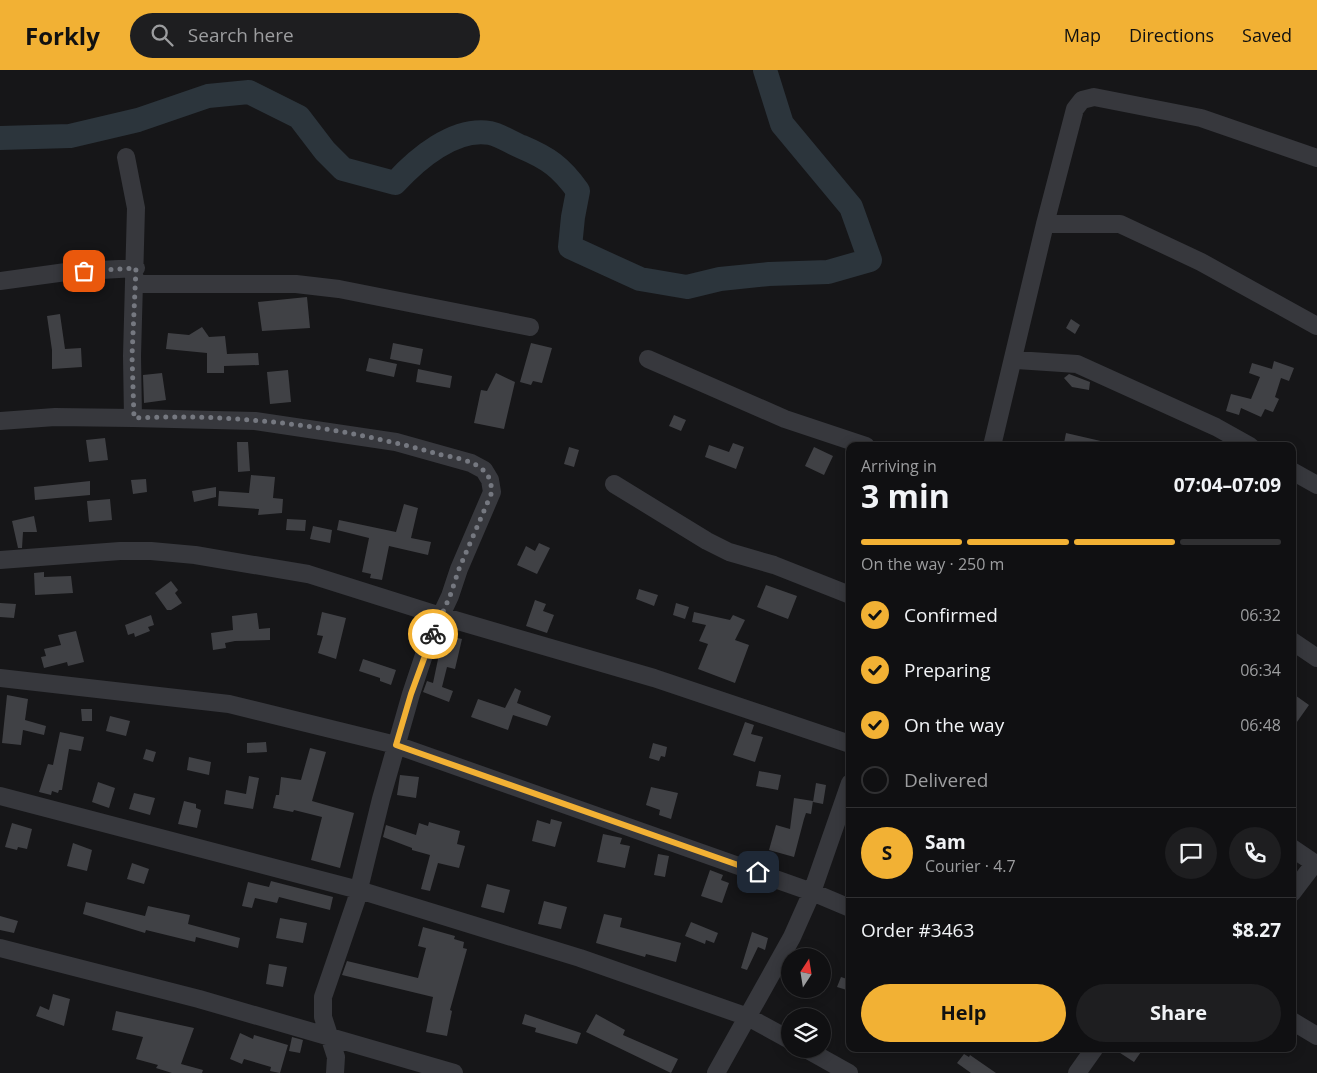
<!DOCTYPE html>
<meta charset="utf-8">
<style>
:root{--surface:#101012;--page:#1e1e20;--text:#f1f3f6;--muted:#9c9d9f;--line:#303032;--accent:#f2b134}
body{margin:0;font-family:"Open Sans",sans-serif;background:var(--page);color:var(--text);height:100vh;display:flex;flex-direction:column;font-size:19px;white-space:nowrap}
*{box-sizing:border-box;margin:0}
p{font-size:16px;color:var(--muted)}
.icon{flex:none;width:28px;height:28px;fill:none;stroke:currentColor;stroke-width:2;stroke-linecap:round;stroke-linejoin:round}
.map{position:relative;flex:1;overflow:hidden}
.panel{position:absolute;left:846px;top:372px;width:450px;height:610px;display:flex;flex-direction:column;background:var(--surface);border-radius:10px;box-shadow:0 2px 12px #0003,0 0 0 1px var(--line)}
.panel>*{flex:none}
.needle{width:32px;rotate:12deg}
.fabs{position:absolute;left:781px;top:878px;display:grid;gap:10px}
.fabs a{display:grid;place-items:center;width:50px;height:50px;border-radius:50%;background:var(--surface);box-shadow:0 2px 12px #0003,0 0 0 1px var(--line);font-size:25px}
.pin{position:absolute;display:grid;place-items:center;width:42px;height:42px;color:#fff;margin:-21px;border-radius:10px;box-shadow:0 2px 8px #0006}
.courier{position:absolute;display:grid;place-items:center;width:50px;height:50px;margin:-25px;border:4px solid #f2b134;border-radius:50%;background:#fff;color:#222;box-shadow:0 1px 6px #0007}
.summary em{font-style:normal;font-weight:700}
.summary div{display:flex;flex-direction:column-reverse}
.summary{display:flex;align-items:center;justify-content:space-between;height:85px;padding:0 15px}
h1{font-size:32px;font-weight:700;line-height:38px}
.bar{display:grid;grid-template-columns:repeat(4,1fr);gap:8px 5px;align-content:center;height:60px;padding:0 15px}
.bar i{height:6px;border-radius:4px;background:var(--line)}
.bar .current{background:var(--accent)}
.bar p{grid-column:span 4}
.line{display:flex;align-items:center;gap:12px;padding:0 15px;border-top:1px solid var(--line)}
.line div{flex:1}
.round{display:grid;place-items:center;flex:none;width:52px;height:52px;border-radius:26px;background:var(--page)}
ol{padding:0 15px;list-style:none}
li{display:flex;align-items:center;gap:15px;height:55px}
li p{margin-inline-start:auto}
li .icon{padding:5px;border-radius:50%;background:var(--accent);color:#111;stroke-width:4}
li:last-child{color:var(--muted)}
li i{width:28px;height:28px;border:2px solid var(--line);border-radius:50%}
.action{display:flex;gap:10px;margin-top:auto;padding:10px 15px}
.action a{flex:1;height:58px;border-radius:30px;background:var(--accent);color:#111;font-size:20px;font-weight:700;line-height:58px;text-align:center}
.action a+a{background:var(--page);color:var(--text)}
header{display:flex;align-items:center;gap:30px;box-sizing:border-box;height:70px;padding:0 25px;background:var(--accent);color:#111}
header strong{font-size:24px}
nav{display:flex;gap:28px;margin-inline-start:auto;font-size:18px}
.search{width:350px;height:45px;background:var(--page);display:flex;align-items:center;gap:12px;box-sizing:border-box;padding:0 18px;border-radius:28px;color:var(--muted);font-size:19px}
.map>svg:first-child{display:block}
</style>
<header>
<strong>Forkly</strong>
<div class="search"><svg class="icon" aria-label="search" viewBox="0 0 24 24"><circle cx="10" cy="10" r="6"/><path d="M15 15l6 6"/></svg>Search here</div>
<nav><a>Map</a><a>Directions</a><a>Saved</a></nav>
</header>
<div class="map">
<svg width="1317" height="1003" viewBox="0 0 1317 1003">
<rect width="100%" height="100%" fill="#161618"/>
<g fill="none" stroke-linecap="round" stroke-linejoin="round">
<!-- river -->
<path stroke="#2c353c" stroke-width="24" d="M0 68 70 66 138 50 208 26 249 22 299 47 325 81 343 99 395 113C417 89 454 57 490 63 500 65 512 73 522 77 548 88 561 97 578 121L573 147 570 177 640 209 687 217 720 209 769 204 828 202 870 190 851 137 782 54 765 0"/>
</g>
<!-- building -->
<path fill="#404145" d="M307 227 310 258 262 261 258 232Z
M60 244 65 279 81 278 82 297 52 299V280L47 246Z
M1071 249 1080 255 1075 264 1066 258Z
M202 257 209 267 225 266 227 284 258 283 259 295 224 296V303H207V283L166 279 168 263 189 265Z
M393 273 423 279 420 295 390 289Z
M531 273 552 278 542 313 533 311 531 315 520 312Z
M369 288 397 294 394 307 366 301Z
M1274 291 1294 298 1289 311 1281 308 1275 327 1279 329 1273 342 1265 339 1261 347 1241 338 1239 345 1226 341 1231 324 1251 329 1260 307 1249 303 1252 293 1272 299Z
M418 299 452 306 450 318 416 312Z
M288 300 291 332 270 334 267 302Z
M162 303 166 330 144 333 143 305Z
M496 303 515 312 504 359 474 353 481 320 487 321Z
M1069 304 1090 312 1089 320 1072 317 1064 308Z
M674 345 686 350 681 361 669 356Z
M1066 363 1105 372V376H1078L1064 373Z
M105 368 108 390 89 392 86 370Z
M237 372H248L250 401 238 402Z
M733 373 744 377 736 399 705 387 709 375 729 382Z
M569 377 579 380 574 397 564 394Z
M814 377 833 386 824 405 805 396Z
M251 405 275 407 273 428 283 429 282 443 258 445 259 439 218 436 219 421 249 423Z
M146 409 147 422 133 424 131 410Z
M90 411V425L35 430 34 417Z
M216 417V427L194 432 192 421Z
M110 429 112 450 89 452 87 431Z
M404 434 418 438 411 468 431 472 428 485 389 476 382 510 370 508 371 504 362 502 369 468 337 460 339 450 396 462Z
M34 446 37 462H23L22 478H18L12 451Z
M287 449 306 450 305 461 286 460Z
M313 456 332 460 330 473 310 469Z
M539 473 550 478 537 504 517 495 526 476 535 481Z
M44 502V507L71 506 73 523 35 525 34 503Z
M171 511 178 520 175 523 182 533 171 540H167L155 523Z
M766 515 797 526 788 549 757 537Z
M639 519 658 525 654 536 636 529Z
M535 530 546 534 543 541 554 545 547 563 526 556Z
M0 533 16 534 14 548 0 547Z
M676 533 689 537 685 549 673 545Z
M322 542 346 548 336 589 318 583 323 566 317 565Z
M694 542 730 550 733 545 745 550 735 570 749 575 735 613 698 599 708 574 699 571 706 555 692 552Z
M257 543 259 559 270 558V570L235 571 225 573 226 578 213 580 211 563 233 560 232 546Z
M151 545 154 555 148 557 150 561 135 567 134 563 128 565 125 555Z
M76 561 84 592 68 596 67 592 44 598 41 587 46 586 44 579 61 575 58 565Z
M444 565 462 569 455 599 447 597 442 617 453 621 449 632 423 622 427 611 433 613 441 575H439Z
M363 589 396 600 391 615 380 611V608L359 601Z
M515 618 521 621 517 633 551 646 547 656 513 645 508 660 471 647 478 629 505 638Z
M1292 623 1309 635 1292 659Z
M7 625 28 629 25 650 46 656 44 665 23 660 21 675 2 673Z
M81 639H92V651H82Z
M110 646 130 651 126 666 106 661Z
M745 652 754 655 751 664 763 667 755 692 733 685Z
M60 662 84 667 81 681 69 679 62 720H59L58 723 52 721 51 725 39 722 48 694 53 695Z
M266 672 267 682 247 683V673Z
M653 673 667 677 665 687 661 686 659 691 649 688Z
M310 678 326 682 312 731 354 743 340 798 311 790 322 747 294 740 293 742 273 738 276 725H279L281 707 301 710Z
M146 679 156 682 153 692 143 689Z
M189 687 211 692 209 705 187 700Z
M759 701 781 705 778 720 756 716Z
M400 705 419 707 416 728 397 725Z
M249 706 259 708 253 739 224 734 226 720 246 724Z
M98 712 115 718 109 738 92 732Z
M816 713 826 715 823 734 813 732Z
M651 717 678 723 671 749 659 745 660 740 646 735Z
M134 723 155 728 150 745 129 739Z
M794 728 813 731 811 744 806 743 804 749 794 787 769 780 776 755 790 759Z
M184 731 196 734V738L201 740 197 758 178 754Z
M551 749 562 752 555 777 532 771 537 750 550 754Z
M429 752 460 761 457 774 465 776 459 798 438 793 430 821 421 819 430 785 412 780V778L383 767 386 755 416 765 419 753 428 756Z
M12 753 32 759 27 779 18 777 17 780 5 777Z
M603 764 622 768 620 774 630 776 625 798 597 792Z
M73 773 92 780 87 801 67 796Z
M658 784 669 786 665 807 654 805Z
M132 793 149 799 144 814 127 809Z
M710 800 723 805 721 810 729 813 722 833 701 826Z
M271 811 333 827 330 840 279 827 277 833 255 828 252 838 242 836 248 812 269 817Z
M487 814 510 820 504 843 481 837Z
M544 831 567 837 561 859 538 854Z
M86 832 145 846 148 836 190 845 188 854 240 868 238 878 196 867 195 872 146 860 145 863 83 844Z
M604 844 622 848 620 857 681 873 676 892 646 884 645 887 596 873Z
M0 846 18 851 14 863 0 860Z
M280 848 307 853 303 873 276 868Z
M691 852 718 863 714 873 706 870 705 874 685 866Z
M423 857 455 866 454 869 464 872 463 878 467 879 450 940 452 941 447 966 426 962 433 927 342 905 347 891 418 908 426 878 418 876Z
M752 862 768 868 765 880 758 877 747 900 741 898Z
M269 894 287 897 283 917 266 914Z
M841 907 850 910V921L837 917Z
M53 924 70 929 64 956 36 946 40 936 49 940Z
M116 941 194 958 181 994 203 1000 202 1003H172L156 998 158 995 136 989 143 967 112 960Z
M525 944 581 963 577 974 535 962 536 958 522 954Z
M596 944 625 960 623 965 678 989 671 1003 586 962Z
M240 963 253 969 254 965 288 975 280 1003 270 1001 271 997 244 989 242 994 230 989Z
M292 967 303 970 300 983 289 981Z
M1114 979H1143L1134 992Z
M964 984 969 987 970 985 996 1003H971L957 993Z"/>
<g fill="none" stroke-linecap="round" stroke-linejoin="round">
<!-- minor -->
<path stroke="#37383d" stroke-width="18" d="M126 87 136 138 132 286 133 348 255 351 396 372 471 393 484 400 490 410 492 422 459 499 450 526 428 573 411 624 381 729 356 831 323 927V947L336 987 335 1003
M1045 154H1120L1201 192 1317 256
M0 211 66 202 136 198
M135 214H296L339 219 530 257
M648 289 785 349 866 376
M1015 290 1077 294 1216 357 1250 376
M0 351 55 347 133 348
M992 376 1045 154 1075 39 1082 30 1094 27 1201 48 1317 88
M1292 401 1317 415
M614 414 707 471 729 482 774 495 850 525
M0 490 120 481H151L195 485 308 504 441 546 654 608 850 674
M1292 571 1317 588
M0 608 229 634 396 675 812 822 850 838
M0 726 359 820 580 888 748 947 790 970
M1292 778 1317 795
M1292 823 1314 794
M0 878 199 929 454 1003
M1292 951 1317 966
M806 979 849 1003
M716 1003 792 867 812 822 850 713
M1077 1003 1094 979"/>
</g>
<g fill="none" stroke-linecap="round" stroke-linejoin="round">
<!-- done -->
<path stroke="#757880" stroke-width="5" stroke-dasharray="0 9" d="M84 201 136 198 132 286 134 348C235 343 340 356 438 384 452 387 474 390 484 401 490 406 491 414 492 422L459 499 450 526 433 564"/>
<!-- route -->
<path stroke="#f2b134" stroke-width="6" d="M433 564 411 624 396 675 758 802"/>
</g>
</svg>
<div class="fabs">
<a><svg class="needle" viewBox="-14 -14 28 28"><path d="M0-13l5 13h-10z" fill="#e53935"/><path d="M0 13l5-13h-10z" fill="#9c9d9f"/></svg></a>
<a><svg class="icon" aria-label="layers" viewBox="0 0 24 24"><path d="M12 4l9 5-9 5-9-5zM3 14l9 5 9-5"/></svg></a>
</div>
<div class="pin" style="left:84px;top:201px;background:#ea580c"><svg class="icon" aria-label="bag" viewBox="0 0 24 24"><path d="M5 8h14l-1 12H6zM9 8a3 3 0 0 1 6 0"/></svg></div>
<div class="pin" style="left:758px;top:802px;background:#1f2937"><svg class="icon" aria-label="home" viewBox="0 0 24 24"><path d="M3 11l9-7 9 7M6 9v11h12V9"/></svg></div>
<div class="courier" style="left:433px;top:564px"><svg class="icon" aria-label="bike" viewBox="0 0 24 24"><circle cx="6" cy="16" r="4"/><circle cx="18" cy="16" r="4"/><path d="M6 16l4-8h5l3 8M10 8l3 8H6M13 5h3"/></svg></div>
<section class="panel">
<div class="summary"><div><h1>3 min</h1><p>Arriving in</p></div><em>07:04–07:09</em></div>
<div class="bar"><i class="current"></i><i class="current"></i><i class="current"></i><i></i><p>On the way · 250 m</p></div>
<ol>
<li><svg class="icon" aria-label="check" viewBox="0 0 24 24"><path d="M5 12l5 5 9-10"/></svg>Confirmed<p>06:32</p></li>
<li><svg class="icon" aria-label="check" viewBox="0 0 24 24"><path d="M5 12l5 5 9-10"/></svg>Preparing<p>06:34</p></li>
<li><svg class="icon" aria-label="check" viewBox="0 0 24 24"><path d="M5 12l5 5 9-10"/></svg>On the way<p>06:48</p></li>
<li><i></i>Delivered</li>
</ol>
<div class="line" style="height:90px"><b class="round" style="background:var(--accent);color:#111">S</b><div><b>Sam</b><p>Courier · 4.7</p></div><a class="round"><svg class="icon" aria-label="chat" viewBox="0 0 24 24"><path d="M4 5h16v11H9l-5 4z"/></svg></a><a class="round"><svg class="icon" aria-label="phone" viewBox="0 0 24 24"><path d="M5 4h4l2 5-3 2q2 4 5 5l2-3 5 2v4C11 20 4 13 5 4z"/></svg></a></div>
<div class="line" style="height:65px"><div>Order #3463</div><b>$8.27</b></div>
<div class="action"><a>Help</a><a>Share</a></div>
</section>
</div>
